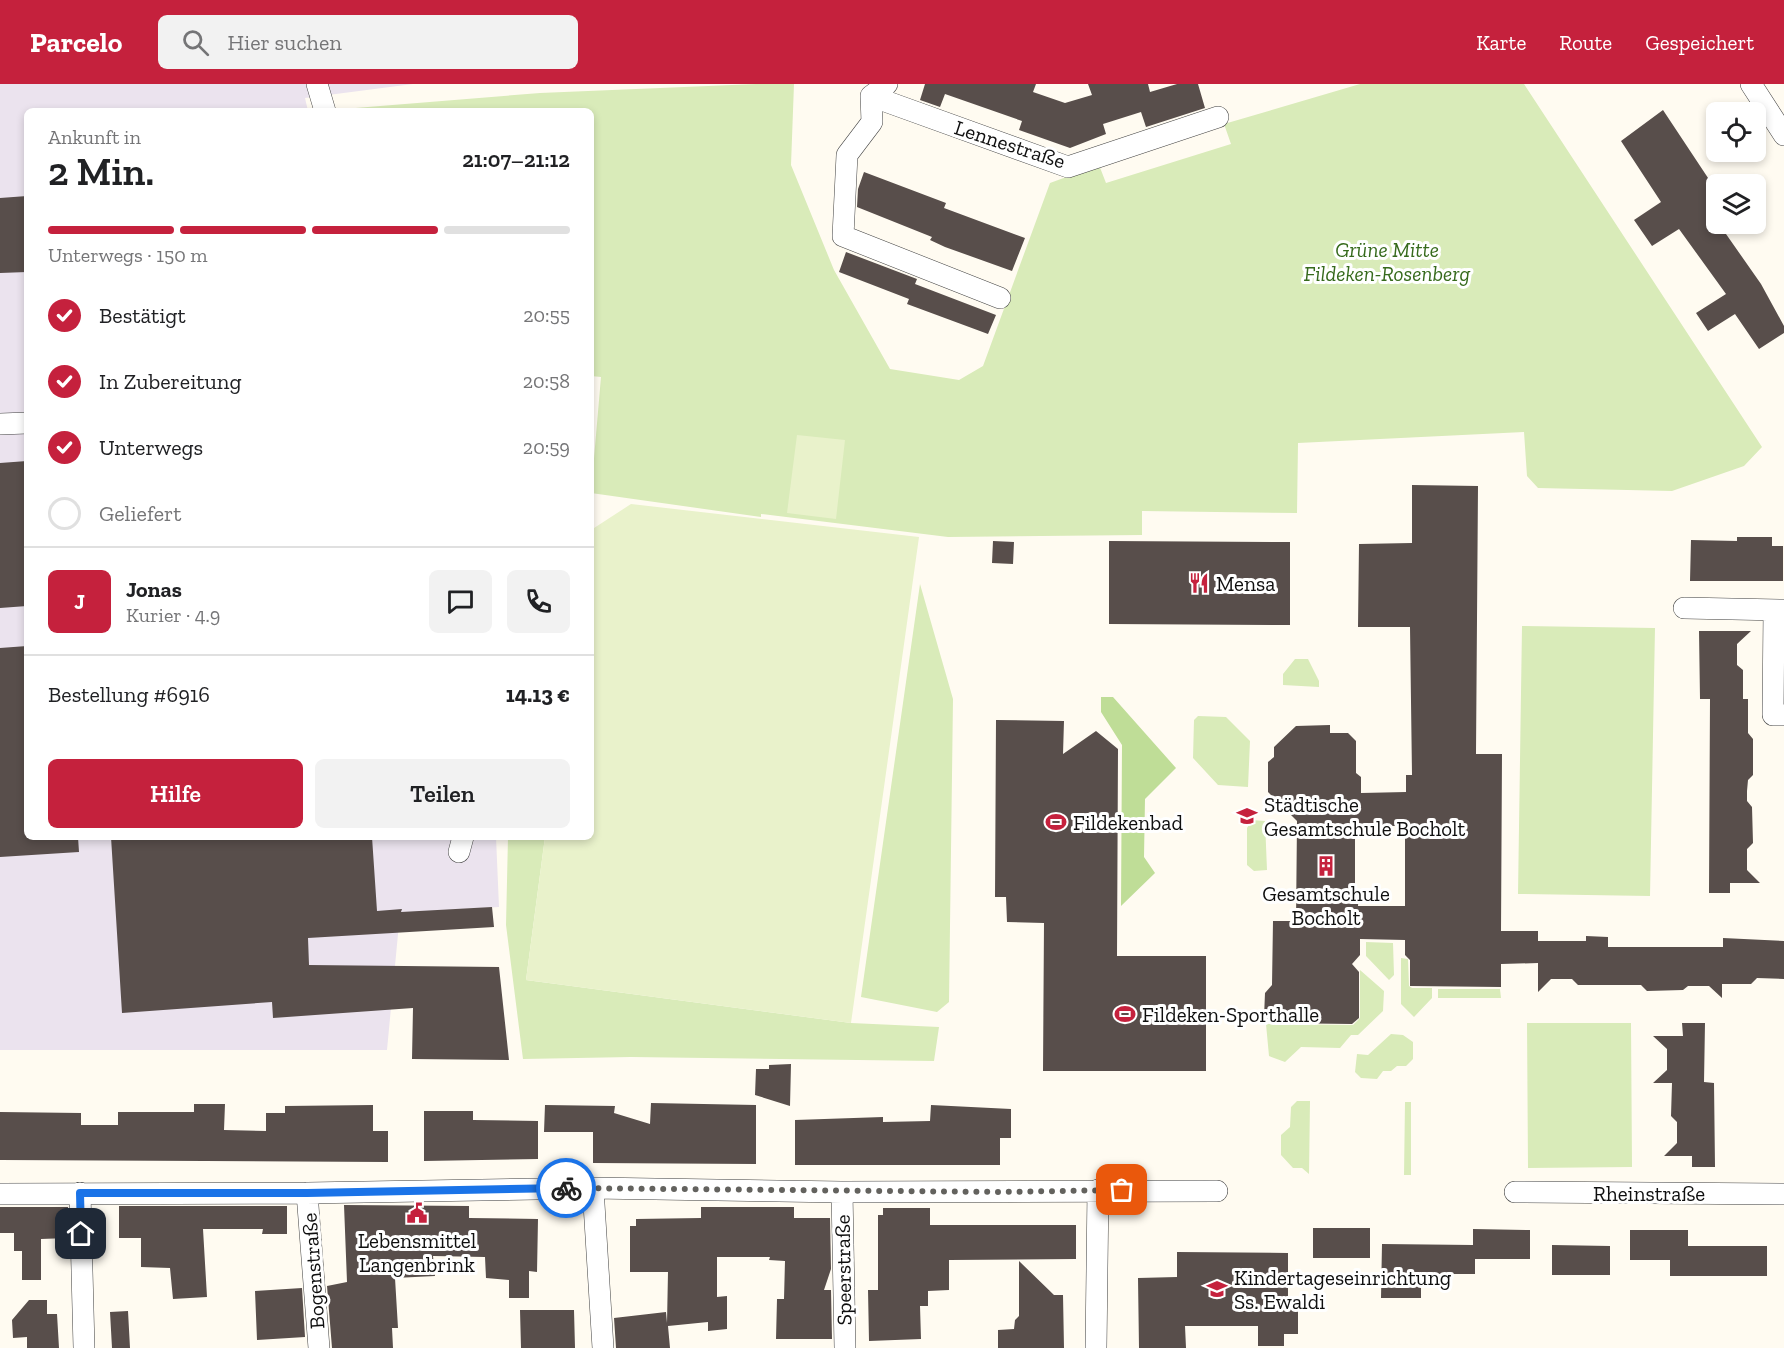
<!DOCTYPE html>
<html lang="de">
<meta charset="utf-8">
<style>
:root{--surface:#fff;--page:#f2f2f2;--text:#202124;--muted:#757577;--line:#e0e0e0;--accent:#c5213d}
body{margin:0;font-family:"Zilla Slab",serif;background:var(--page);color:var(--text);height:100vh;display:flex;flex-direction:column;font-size:22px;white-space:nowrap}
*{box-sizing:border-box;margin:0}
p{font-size:20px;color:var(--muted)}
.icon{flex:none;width:33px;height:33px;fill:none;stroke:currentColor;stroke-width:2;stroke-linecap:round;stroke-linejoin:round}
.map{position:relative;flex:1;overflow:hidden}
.sheet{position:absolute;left:24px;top:24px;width:570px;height:732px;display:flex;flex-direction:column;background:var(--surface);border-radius:9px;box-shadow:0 3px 9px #0003}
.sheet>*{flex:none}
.fabs{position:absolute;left:1706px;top:18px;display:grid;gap:12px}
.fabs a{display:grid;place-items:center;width:60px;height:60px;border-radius:9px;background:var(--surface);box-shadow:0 3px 9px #0003;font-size:30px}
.pin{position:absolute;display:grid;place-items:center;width:51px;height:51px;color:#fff;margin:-26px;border-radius:12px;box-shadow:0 3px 9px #0006}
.courier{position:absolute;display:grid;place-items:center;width:60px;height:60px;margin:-30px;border:4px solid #1a73e8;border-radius:50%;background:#fff;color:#222;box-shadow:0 2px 8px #0007}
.head em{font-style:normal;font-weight:600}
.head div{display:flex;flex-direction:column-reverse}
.head{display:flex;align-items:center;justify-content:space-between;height:102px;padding:0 24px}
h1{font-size:39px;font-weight:600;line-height:45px}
.bar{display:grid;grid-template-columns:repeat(4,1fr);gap:9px 6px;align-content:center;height:72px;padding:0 24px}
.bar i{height:8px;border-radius:4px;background:var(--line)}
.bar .on{background:var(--accent)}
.bar p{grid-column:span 4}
.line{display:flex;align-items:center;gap:15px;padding:0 24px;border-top:2px solid var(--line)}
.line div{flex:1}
.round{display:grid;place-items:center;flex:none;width:63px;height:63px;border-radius:9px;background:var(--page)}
ol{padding:0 24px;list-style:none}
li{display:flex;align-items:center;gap:18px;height:66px}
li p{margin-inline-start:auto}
li .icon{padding:6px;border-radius:50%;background:var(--accent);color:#fff;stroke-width:4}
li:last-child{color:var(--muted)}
li i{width:33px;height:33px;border:3px solid var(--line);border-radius:50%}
.action{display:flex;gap:12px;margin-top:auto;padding:12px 24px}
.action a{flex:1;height:69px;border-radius:9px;background:var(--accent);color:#fff;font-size:24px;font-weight:600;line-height:69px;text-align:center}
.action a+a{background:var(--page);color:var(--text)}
header{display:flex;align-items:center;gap:36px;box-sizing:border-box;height:84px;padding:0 30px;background:var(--accent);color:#fff}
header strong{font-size:28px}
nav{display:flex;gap:33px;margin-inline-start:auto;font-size:21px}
.search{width:420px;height:54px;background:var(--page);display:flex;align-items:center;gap:15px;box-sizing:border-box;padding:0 21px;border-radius:9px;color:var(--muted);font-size:22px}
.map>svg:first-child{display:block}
</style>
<header>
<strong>Parcelo</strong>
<div class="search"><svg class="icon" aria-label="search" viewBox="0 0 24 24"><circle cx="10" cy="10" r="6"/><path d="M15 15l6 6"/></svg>Hier suchen</div>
<nav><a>Karte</a><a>Route</a><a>Gespeichert</a></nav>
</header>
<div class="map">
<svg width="1784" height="1264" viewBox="0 0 1784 1264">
<rect width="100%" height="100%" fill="#fffbf1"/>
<!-- industrial -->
<path fill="#ebe3ee" d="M0 0H413L305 14 308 27H27V753H496L499 823 400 829 387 966H0Z"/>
<!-- green -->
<path fill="#d9ebb9" d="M756 0H794L791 81 834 186 890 285 959 296 983 282 1050 99 1099 81 1106 99 1231 60 1224 40 1360 0H1524L1762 363 1744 382 1672 407 1538 404 1527 392 1524 348 1298 359 1297 429 1142 427V451L948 453 761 430V433L591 409 601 293 591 292V27L343 25 540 9Z
M920 500 953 615 949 918 937 928 861 913Z
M1522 542 1655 544 1650 812 1518 810Z
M1295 575H1308L1319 597V603L1283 601V590Z
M1198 632 1226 633 1250 657 1248 703 1218 701 1193 674 1194 636Z
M1252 736 1265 737 1267 786 1254 787 1247 781V744Z
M508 753H545L526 896 851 939 939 943 934 977 631 973 523 975 506 841Z
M1366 858 1393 859 1394 891 1389 896 1366 872Z
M1401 874 1408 875 1409 902 1412 904H1432V914L1414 933 1401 920Z
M1360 886 1384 907 1383 927 1358 951H1351L1340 964 1301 963 1285 978 1269 972 1266 940 1353 941 1360 934Z
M1438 905H1500L1501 914H1438Z
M1527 939H1631L1632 1083 1528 1084Z
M1391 950 1403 951 1413 958V975L1406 982H1397L1391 987H1383L1377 995 1361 994 1355 988 1357 970 1368 971Z
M1297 1017H1310L1309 1090 1302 1084H1293L1281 1071V1051L1290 1043 1291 1023Z
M1405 1018H1411V1091H1404Z"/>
<!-- forest -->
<path fill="#bfdd97" d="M1101 613H1113L1176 684 1145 715 1144 773 1155 789 1121 822 1122 661 1101 628Z"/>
<!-- pitch -->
<path fill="#e9f2cb" d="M797 351 845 356 836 435 787 429Z
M631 420 919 453 851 939 526 896 545 753H591V446Z"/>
<!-- building -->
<path fill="#584e4b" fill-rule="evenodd" d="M925 0H1036L1033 8 1065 19 1092 11 1088 0H1148L1150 8 1177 0H1198L1205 24 1146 43 1141 28 1103 40 1106 50 1070 64 1019 46 1022 37 945 10 940 23 920 16Z
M1663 26 1716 106V140H1719L1761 200 1784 242V249L1759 265 1735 230 1708 247 1696 229 1726 210 1679 145 1652 162 1634 136 1661 118 1621 57Z
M864 88 946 119 944 124 1025 154 1012 187 945 163 930 156 932 153 857 123 858 105Z
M27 112V188L0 189V114Z
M846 168 917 195 915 200 996 231 988 250 907 220 909 215 839 188Z
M27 377V522L0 524V379Z
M1412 401 1478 402 1476 670H1502L1501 847H1538V857H1586V852L1608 853V863H1723V854L1784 857V895L1757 894 1751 900H1722V914L1709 902H1688L1683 906 1647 907 1641 901H1578L1572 895H1551L1538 908V879L1501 880V903L1410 902V876L1405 871V856L1360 855V871L1352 880 1359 888V934L1352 940 1271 939 1264 933 1265 909 1272 901 1273 837H1296L1297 737 1268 708V678L1274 673V663L1296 642 1330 641V649H1348L1356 657V689L1361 693V709L1406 708V691H1412L1410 543H1358L1359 460 1412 459ZM1355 742H1405V822H1358L1359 807 1355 802Z
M1737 453H1772V462H1783V497H1690L1691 456 1737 457Z
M993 457 1014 458 1013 480 992 479Z
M1109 457 1290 458V541L1109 540Z
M1699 547H1751L1737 560V581L1743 586V615H1748V649L1753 655V691L1748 696 1747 707V717L1752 723 1753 759 1747 765V786L1760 799H1730V809H1709L1710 615H1700Z
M27 562V753H78L79 768 0 773V564Z
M996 636 1064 637 1063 670 1096 647 1118 665 1117 872H1206V987H1043L1044 839 1007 838 1006 813H995Z
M111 753H372L377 827 402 825 401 828 492 823 494 843 308 854 309 881 499 883 509 976 412 975 413 924 273 934 272 918 122 929Z
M1682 939H1705L1704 998 1714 999 1715 1083H1692V1072H1664L1677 1059V1038L1671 1032 1672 999H1653L1667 986V965L1653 952H1683Z
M791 980 790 1022 755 1011 756 985H769V981Z
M651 1019 756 1021V1080L593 1079V1048H544L545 1021 615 1022 614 1029 650 1040Z
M194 1020H225L224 1046 266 1047V1029H285V1022L373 1021V1047H388V1078L0 1076V1028L81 1029V1041H118V1028H194Z
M931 1021 1011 1025V1054H1000V1081H795V1036L883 1033V1038L930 1037Z
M424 1027H473V1036L538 1037V1075L424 1077Z
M344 1121 469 1122V1134L538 1135 537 1188 529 1187V1214H509V1196L486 1194 485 1173 433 1172 435 1192 395 1194 398 1244H392L393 1264H332L327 1202 347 1198Z
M119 1122H287V1150H262L263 1145H203L207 1213 173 1215 170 1184 141 1183V1154H119Z
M0 1123H68V1154L41 1155V1196H22V1167H14V1149H0Z
M701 1123H794V1134H830L831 1185 824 1206H831L832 1255H776L777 1215H784L785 1177 769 1176 770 1173H717V1213L727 1212V1245L708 1247V1238L668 1242 670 1264H616L614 1234 666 1228 667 1239 668 1188H630V1142H636V1135L701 1134Z
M883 1124H930V1141H1076V1175L949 1176V1206L928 1207V1222H920L921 1255 869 1257 868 1206H878V1131H883Z
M1313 1144H1370V1174H1313Z
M1473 1145 1530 1146V1175H1475V1190H1421V1214H1381L1382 1160 1473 1161Z
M1630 1146H1688V1162H1767V1192H1670V1176H1630Z
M1552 1161 1610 1162V1191H1552Z
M1177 1168 1288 1169V1215H1298V1250H1284V1262H1258V1242H1185L1186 1264H1139L1138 1194 1177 1193Z
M1019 1177 1054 1211H1063L1064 1264H998V1246L1014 1245 1015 1236 1019 1232Z
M302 1204 305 1253 257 1256 255 1207Z
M29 1216H47V1230H57L59 1264H27V1253L13 1254 12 1236Z
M520 1226H574L575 1264H521Z
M128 1227 130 1264H112L110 1228Z"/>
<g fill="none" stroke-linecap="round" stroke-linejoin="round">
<!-- street casing -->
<g stroke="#424242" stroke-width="22">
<path id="street" d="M317 0 325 27
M887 0 871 12 1068 83 1218 33
M1751 0 1784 51
M871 12 872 38 847 71 843 152 1000 214
M0 340 27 339
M1684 524 1784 526
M1774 526 1773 631H1784
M459 768 463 753
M593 1104 603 1264
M842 1108 845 1264
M1515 1108 1784 1110
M80 1109 84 1264
M307 1109 319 1264
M0 1110 307 1109 593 1104 842 1108 1217 1107
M1096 1264 1098 1106"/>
</g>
<!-- street -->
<use href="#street" stroke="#fff" stroke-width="21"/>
</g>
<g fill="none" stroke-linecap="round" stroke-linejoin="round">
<!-- done -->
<path stroke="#63625e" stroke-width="6" stroke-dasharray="0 10.8" d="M566 1104 1001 1108 1122 1106"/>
<!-- route -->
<path stroke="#1a73e8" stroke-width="8" d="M81 1150 80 1109H307L566 1104"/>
</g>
<!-- icons -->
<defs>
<g id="restaurant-bare" transform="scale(1.62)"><path d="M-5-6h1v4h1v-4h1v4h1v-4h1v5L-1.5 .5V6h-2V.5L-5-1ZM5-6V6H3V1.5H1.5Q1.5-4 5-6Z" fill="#c5213d" stroke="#fff" stroke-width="2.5" paint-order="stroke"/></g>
<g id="school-bare" transform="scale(1.62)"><path d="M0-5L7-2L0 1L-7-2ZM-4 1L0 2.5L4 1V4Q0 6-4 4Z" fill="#c5213d" stroke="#fff" stroke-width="2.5" paint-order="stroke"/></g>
<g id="stadium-bare" transform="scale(1.62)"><path d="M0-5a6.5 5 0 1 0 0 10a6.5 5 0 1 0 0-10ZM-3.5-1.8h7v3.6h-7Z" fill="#c5213d" stroke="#fff" stroke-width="2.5" paint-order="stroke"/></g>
<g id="building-bare" transform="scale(1.62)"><path d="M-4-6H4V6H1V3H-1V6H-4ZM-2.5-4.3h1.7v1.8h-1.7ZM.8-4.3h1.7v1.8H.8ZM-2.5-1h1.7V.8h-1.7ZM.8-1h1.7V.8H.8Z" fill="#c5213d" stroke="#fff" stroke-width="2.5" paint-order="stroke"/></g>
<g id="civic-bare" transform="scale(1.62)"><path d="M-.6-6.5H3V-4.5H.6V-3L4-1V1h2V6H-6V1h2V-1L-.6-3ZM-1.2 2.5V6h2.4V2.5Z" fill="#c5213d" stroke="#fff" stroke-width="2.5" paint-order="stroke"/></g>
</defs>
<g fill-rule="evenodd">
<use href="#restaurant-bare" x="1199" y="499"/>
<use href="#school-bare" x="1247" y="732"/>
<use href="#stadium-bare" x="1056" y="738"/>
<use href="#building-bare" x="1326" y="782"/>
<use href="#stadium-bare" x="1125" y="930"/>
<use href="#civic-bare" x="417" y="1129"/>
<use href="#school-bare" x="1217" y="1205"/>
</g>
<g text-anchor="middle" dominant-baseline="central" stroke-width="6" stroke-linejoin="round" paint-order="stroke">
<!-- street labels -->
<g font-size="21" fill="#0f0f0f" stroke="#fff">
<text transform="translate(1010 60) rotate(18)">Lennestraße</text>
<text x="1649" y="1109">Rheinstraße</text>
<text transform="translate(843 1186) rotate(-91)">Speerstraße</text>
<text transform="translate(313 1187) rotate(-94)">Bogenstraße</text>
</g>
<!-- park labels -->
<g font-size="21" font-style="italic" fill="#366a1c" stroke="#fff">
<text x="1387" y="165">Grüne Mitte<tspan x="1387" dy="24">Fildeken-Rosenberg</tspan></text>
</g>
<!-- poi labels -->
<g font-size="21" fill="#0f0f0f" stroke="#fff" text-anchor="start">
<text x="1216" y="499">Mensa</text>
<text x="1264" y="720">Städtische<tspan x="1264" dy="24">Gesamtschule Bocholt</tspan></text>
<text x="1073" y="738">Fildekenbad</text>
<text x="1326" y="809" text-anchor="middle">Gesamtschule<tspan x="1326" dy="24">Bocholt</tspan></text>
<text x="1142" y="930">Fildeken-Sporthalle</text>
<text x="417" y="1156" text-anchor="middle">Lebensmittel<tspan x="417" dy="24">Langenbrink</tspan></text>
<text x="1234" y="1193">Kindertageseinrichtung<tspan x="1234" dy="24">Ss. Ewaldi</tspan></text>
</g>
</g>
</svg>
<div class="fabs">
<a><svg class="icon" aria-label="locate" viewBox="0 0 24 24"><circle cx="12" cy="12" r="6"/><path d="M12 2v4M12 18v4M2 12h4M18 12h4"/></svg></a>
<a><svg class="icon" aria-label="layers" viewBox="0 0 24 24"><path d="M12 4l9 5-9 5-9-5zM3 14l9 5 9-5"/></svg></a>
</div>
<div class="pin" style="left:1122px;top:1106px;background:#ea580c"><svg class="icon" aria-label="bag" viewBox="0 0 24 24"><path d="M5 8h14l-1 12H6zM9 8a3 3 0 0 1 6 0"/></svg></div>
<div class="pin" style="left:81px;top:1150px;background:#1f2937"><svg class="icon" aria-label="home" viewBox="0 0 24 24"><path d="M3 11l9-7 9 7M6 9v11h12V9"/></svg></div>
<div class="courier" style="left:566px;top:1104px"><svg class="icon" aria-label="bike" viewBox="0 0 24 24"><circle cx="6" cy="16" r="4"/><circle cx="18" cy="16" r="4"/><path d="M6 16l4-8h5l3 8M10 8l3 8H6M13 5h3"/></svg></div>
<section class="sheet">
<div class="head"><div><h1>2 Min.</h1><p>Ankunft in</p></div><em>21:07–21:12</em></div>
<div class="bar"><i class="on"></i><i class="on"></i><i class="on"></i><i></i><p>Unterwegs · 150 m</p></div>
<ol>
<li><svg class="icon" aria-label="check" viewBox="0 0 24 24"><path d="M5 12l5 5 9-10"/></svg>Bestätigt<p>20:55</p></li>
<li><svg class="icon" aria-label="check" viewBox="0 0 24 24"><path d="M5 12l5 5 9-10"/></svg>In Zubereitung<p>20:58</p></li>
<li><svg class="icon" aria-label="check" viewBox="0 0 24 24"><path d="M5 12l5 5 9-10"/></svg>Unterwegs<p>20:59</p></li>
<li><i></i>Geliefert</li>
</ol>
<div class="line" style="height:108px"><b class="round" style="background:var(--accent);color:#fff">J</b><div><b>Jonas</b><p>Kurier · 4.9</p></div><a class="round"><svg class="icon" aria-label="chat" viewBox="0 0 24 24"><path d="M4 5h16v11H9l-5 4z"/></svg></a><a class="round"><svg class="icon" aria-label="phone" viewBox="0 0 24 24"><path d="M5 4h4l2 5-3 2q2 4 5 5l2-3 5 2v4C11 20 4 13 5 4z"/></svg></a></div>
<div class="line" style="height:78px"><div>Bestellung #6916</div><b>14.13 €</b></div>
<div class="action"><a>Hilfe</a><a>Teilen</a></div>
</section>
</div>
